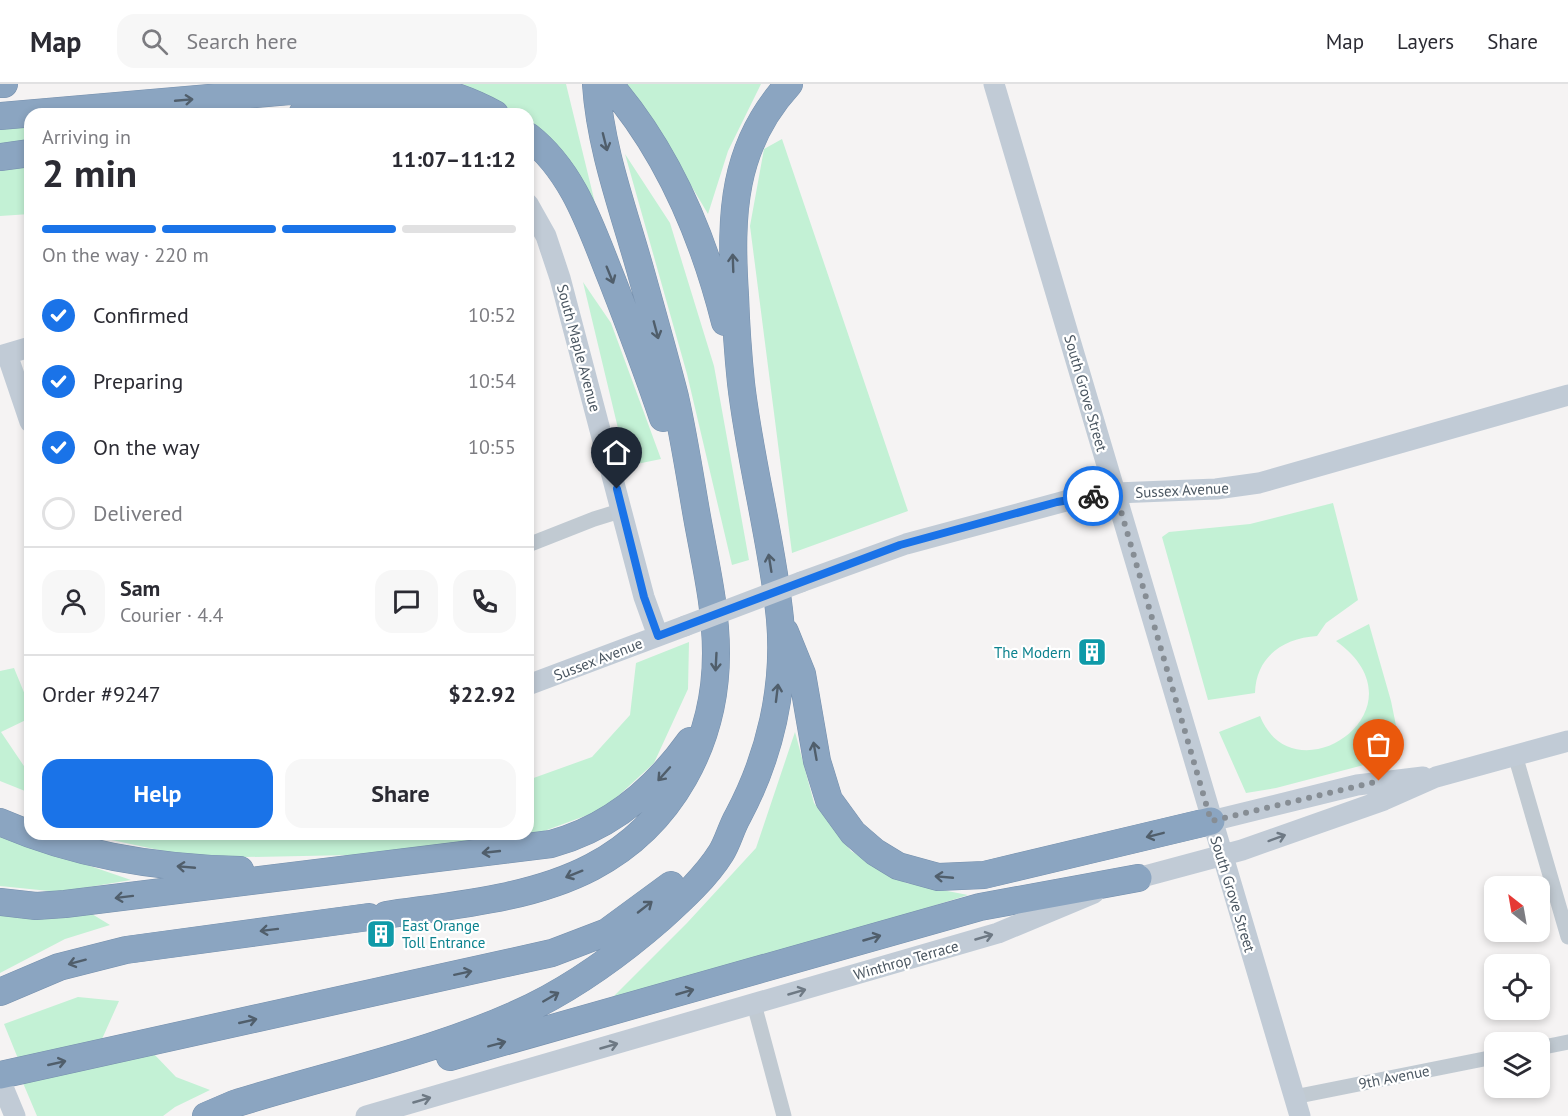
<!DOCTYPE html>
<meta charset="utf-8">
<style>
:root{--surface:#fff;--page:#f7f7f7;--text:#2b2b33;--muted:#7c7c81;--line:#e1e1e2;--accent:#1a73e8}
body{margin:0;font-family:"PT Sans",sans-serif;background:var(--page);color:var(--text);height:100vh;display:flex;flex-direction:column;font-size:22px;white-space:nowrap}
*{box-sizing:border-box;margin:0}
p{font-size:20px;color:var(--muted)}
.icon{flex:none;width:33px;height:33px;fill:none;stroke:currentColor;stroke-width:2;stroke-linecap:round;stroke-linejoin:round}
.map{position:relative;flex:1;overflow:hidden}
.panel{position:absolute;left:24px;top:24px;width:510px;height:732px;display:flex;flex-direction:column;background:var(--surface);border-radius:18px;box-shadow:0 3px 9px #0003}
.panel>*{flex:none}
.needle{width:39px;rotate:329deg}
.controls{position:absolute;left:1484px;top:792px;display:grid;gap:12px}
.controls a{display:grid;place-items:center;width:66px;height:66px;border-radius:12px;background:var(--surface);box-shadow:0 3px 9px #0003;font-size:30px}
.pin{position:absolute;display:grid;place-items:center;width:51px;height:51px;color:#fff;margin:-62px -26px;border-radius:50% 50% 50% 0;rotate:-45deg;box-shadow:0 0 6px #0007}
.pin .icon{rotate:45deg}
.courier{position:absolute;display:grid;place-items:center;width:60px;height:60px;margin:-30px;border:4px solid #1a73e8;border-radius:50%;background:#fff;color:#222;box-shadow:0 2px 8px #0007}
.overview em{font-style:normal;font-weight:700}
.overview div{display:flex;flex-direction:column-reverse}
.overview{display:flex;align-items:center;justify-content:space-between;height:102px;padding:0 18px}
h1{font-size:39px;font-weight:700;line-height:45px}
.bar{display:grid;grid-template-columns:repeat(4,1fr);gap:9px 6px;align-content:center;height:72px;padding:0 18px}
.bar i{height:8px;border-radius:4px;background:var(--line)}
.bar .active{background:var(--accent)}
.bar p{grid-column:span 4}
.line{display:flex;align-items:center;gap:15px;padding:0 18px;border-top:2px solid var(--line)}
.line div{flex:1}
.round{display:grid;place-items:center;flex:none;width:63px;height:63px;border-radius:18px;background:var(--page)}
ol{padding:0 18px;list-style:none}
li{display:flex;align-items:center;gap:18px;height:66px}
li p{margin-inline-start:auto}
li .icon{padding:6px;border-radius:50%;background:var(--accent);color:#fff;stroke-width:4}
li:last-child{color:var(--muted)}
li i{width:33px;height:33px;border:3px solid var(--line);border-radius:50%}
.button{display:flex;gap:12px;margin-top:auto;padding:12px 18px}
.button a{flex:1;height:69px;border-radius:18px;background:var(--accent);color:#fff;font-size:24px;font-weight:700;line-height:69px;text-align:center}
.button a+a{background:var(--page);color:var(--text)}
header{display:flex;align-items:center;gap:36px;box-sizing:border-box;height:84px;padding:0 30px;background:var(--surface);border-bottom:2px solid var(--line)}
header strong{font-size:28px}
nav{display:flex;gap:33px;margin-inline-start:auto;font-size:21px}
.search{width:420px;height:54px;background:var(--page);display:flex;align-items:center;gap:15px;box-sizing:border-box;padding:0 21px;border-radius:18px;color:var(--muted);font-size:22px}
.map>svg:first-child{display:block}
</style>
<header>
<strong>Map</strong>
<div class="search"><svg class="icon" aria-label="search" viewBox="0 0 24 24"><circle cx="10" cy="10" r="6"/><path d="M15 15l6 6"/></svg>Search here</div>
<nav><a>Map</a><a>Layers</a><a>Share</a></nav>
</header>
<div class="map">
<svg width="1568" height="1032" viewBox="0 0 1568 1032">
<rect width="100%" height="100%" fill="#f5f3f3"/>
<!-- green -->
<path fill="#c3f1d5" d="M462 0H566L595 119 541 46 528 38V30H514Z
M624 0H761L728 67 708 130 680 83Z
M30 40V55L0 60V41Z
M782 55 908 427 792 469 750 142 764 65Z
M625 70 670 139 714 282 749 476 732 481 687 290Z
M30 81V130L0 132V86Z
M583 198 611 239 661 375 627 382Z
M1333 419 1358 516 1326 539 1317 552C1284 554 1256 572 1255 609L1208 616 1162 453 1169 448 1250 440Z
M1369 540 1391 617 1402 671 1276 704 1246 709 1219 648 1260 632C1294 717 1431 625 1336 557Z
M689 558 688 605 654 679 604 725 536 750 352 771 197 774 83 750H528V696L592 673 630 631 636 579Z
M14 584 30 623V634L1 648 30 691V709L0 697V587Z
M795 648 814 719 851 767 906 799 968 811 879 839 613 913 687 839 756 764Z
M0 751 131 796 59 808 0 802Z
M0 825 87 827 110 841 65 855 0 889Z
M78 913 119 917 102 955 19 977 4 940Z
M153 969 176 993 210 1006 175 1023 163 1032H37L23 999Z"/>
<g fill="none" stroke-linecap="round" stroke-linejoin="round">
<!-- highway casing -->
<g stroke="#7690ad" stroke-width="28">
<path id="highway" d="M0 0H4
M390 0C427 2 462 12 495 30
M609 0C668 68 703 151 725 238
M302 30C352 23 400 17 449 30
M0 32 371 0
M528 52C574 88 591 144 612 196 630 242 647 287 663 334
M0 73 30 69
M785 548 802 590 817 677 829 716 853 749 875 768 898 782 938 793 984 791 1211 737
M0 738C75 771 158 784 240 786
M0 818 36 822 65 820 551 760C610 744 655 706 690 657
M386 831C454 821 531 815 592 783 672 741 716 658 716 569 716 523 705 478 697 433 690 393 684 353 675 313 664 270 652 228 640 185 623 125 600 63 596 0
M0 908 59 883 126 866 369 833
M450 973 980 823 1138 794
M0 991 552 869 607 848 671 801
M206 1032 234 1020C333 989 438 968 532 923 578 900 622 868 661 834 682 815 706 793 721 769 728 758 731 744 738 732 770 672 786 603 780 535 772 456 750 378 741 299 738 270 736 240 735 211 730 131 732 62 789 0"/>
</g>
<!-- street -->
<path stroke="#c1cad2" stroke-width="15" d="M528 461 594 435 623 426
M1515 671 1568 853
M754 920 784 1032
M1539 964 1568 958
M1294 1013 1494 973"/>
<!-- secondary -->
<path stroke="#c1cbd6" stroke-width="21" d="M994 0 1300 1032
M528 120 546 152 560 194 644 513 658 552
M7 270 30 338
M0 272 30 263
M801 498 906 460 1073 415 1116 409 1216 405 1259 399 1568 311
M528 601 685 542
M1211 737 1357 701 1423 693
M1123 798 1242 766 1384 716 1436 693 1568 657
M0 996 15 1032
M366 1032 998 849 1094 809"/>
<!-- highway -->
<use href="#highway" stroke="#8ba5c1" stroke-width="27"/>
<!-- secondary-bridge -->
<path stroke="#c1cbd6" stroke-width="21" d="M685 542 801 498"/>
</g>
<!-- one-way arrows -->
<defs><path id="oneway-shaft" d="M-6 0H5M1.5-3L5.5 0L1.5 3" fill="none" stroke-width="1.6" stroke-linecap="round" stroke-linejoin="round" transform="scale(1.5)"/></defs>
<g stroke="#505e6b">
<use href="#oneway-shaft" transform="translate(184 16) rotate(-5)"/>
<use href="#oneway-shaft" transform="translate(605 58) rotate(76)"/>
<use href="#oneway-shaft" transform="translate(733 179) rotate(-92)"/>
<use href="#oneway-shaft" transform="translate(610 191) rotate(68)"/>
<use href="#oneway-shaft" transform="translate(656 246) rotate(75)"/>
<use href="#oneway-shaft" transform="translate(770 479) rotate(-99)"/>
<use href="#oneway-shaft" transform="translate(716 578) rotate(93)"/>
<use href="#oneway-shaft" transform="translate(777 609) rotate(-83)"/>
<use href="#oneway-shaft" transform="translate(815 667) rotate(-100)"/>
<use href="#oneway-shaft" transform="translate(664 690) rotate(132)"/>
<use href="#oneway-shaft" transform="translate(1155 751) rotate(166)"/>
<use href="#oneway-shaft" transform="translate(491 768) rotate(174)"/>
<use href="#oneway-shaft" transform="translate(186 783) rotate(-175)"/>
<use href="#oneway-shaft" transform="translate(574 790) rotate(158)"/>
<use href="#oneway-shaft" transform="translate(944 793) rotate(-175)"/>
<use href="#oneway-shaft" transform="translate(124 813) rotate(173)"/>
<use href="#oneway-shaft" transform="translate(645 823) rotate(-38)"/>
<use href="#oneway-shaft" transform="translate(269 846) rotate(173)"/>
<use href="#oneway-shaft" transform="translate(872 854) rotate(-16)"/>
<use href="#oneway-shaft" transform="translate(77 878) rotate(165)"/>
<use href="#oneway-shaft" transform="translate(463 889) rotate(-12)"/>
<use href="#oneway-shaft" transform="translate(685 908) rotate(-16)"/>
<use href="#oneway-shaft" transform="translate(551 913) rotate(-30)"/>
<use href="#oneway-shaft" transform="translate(248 937) rotate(-13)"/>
<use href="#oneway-shaft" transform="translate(497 960) rotate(-15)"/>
<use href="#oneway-shaft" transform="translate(57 979) rotate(-13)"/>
</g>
<g stroke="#6e7984">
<use href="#oneway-shaft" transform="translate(1277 754) rotate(-20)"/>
<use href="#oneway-shaft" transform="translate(984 853) rotate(-16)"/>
<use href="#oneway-shaft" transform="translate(797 908) rotate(-16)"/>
<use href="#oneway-shaft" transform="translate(609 962) rotate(-16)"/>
<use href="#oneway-shaft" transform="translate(422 1016) rotate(-16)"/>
</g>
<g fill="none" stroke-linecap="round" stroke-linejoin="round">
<!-- done -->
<path stroke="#868d94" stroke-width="6" stroke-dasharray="0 10.8" d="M1093 412 1116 410 1211 737 1379 697"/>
<!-- route -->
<path stroke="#1a73e8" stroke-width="8" d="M617 405 644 513 658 552 900 461 1057 418 1093 412"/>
</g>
<!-- icons -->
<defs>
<g id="building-square" transform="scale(1.5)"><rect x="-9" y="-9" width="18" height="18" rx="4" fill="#0f9aa8" stroke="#fff"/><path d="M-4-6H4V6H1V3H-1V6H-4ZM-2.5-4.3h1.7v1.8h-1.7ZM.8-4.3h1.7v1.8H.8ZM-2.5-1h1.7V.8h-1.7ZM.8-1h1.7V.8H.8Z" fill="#fff"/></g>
</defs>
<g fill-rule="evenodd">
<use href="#building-square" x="1092" y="568"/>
<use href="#building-square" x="381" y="850"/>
</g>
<g text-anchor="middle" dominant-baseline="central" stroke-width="4.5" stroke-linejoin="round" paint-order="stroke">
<!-- street labels -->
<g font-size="15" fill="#4a5661" stroke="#fff">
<text transform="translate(579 264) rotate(75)">South Maple Avenue</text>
<text transform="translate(1086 309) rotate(74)">South Grove Street</text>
<text transform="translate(1182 406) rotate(-3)">Sussex Avenue</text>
<text transform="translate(598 575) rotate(-21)">Sussex Avenue</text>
<text transform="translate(1233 810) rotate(73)">South Grove Street</text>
<text transform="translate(906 876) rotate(-16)">Winthrop Terrace</text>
<text transform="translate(1394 993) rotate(-11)">9th Avenue</text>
</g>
<!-- culture labels -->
<g font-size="15" fill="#0d838f" stroke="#fff" text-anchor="end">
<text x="1071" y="568">The Modern</text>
<text x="402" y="841" text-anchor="start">East Orange<tspan x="402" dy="17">Toll Entrance</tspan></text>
</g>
</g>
</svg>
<div class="controls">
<a><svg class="needle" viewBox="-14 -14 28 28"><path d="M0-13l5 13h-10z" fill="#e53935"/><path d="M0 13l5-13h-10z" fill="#7c7c81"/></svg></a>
<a><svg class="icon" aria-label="locate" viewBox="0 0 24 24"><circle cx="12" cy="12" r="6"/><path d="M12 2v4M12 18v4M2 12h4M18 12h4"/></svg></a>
<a><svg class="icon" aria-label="layers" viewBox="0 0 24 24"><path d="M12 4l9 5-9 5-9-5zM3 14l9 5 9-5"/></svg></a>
</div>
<div class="pin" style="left:1379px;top:697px;background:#ea580c"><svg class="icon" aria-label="bag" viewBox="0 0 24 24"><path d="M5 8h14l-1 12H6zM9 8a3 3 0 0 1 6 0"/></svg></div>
<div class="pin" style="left:617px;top:405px;background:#1f2937"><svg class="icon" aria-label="home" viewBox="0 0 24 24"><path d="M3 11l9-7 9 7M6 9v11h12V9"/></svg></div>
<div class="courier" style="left:1093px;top:412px"><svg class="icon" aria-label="bike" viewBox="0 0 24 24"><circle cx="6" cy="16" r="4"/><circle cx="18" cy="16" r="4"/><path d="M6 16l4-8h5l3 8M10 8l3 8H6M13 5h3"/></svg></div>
<section class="panel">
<div class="overview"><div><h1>2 min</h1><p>Arriving in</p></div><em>11:07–11:12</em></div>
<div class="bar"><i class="active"></i><i class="active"></i><i class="active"></i><i></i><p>On the way · 220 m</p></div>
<ol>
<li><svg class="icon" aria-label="check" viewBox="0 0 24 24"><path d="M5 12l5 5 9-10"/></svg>Confirmed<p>10:52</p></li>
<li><svg class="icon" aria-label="check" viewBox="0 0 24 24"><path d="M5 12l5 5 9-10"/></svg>Preparing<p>10:54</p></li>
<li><svg class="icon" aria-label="check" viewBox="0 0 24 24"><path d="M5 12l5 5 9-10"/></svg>On the way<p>10:55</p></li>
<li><i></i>Delivered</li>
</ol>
<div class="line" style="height:108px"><a class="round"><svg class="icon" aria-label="person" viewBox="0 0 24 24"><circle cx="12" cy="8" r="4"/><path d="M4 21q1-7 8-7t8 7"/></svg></a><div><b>Sam</b><p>Courier · 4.4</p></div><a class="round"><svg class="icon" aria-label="chat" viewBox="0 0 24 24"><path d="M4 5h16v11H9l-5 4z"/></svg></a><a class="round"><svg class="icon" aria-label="phone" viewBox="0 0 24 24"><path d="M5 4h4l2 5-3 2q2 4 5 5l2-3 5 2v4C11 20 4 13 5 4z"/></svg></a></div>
<div class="line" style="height:78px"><div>Order #9247</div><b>$22.92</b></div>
<div class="button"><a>Help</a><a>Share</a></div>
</section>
</div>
